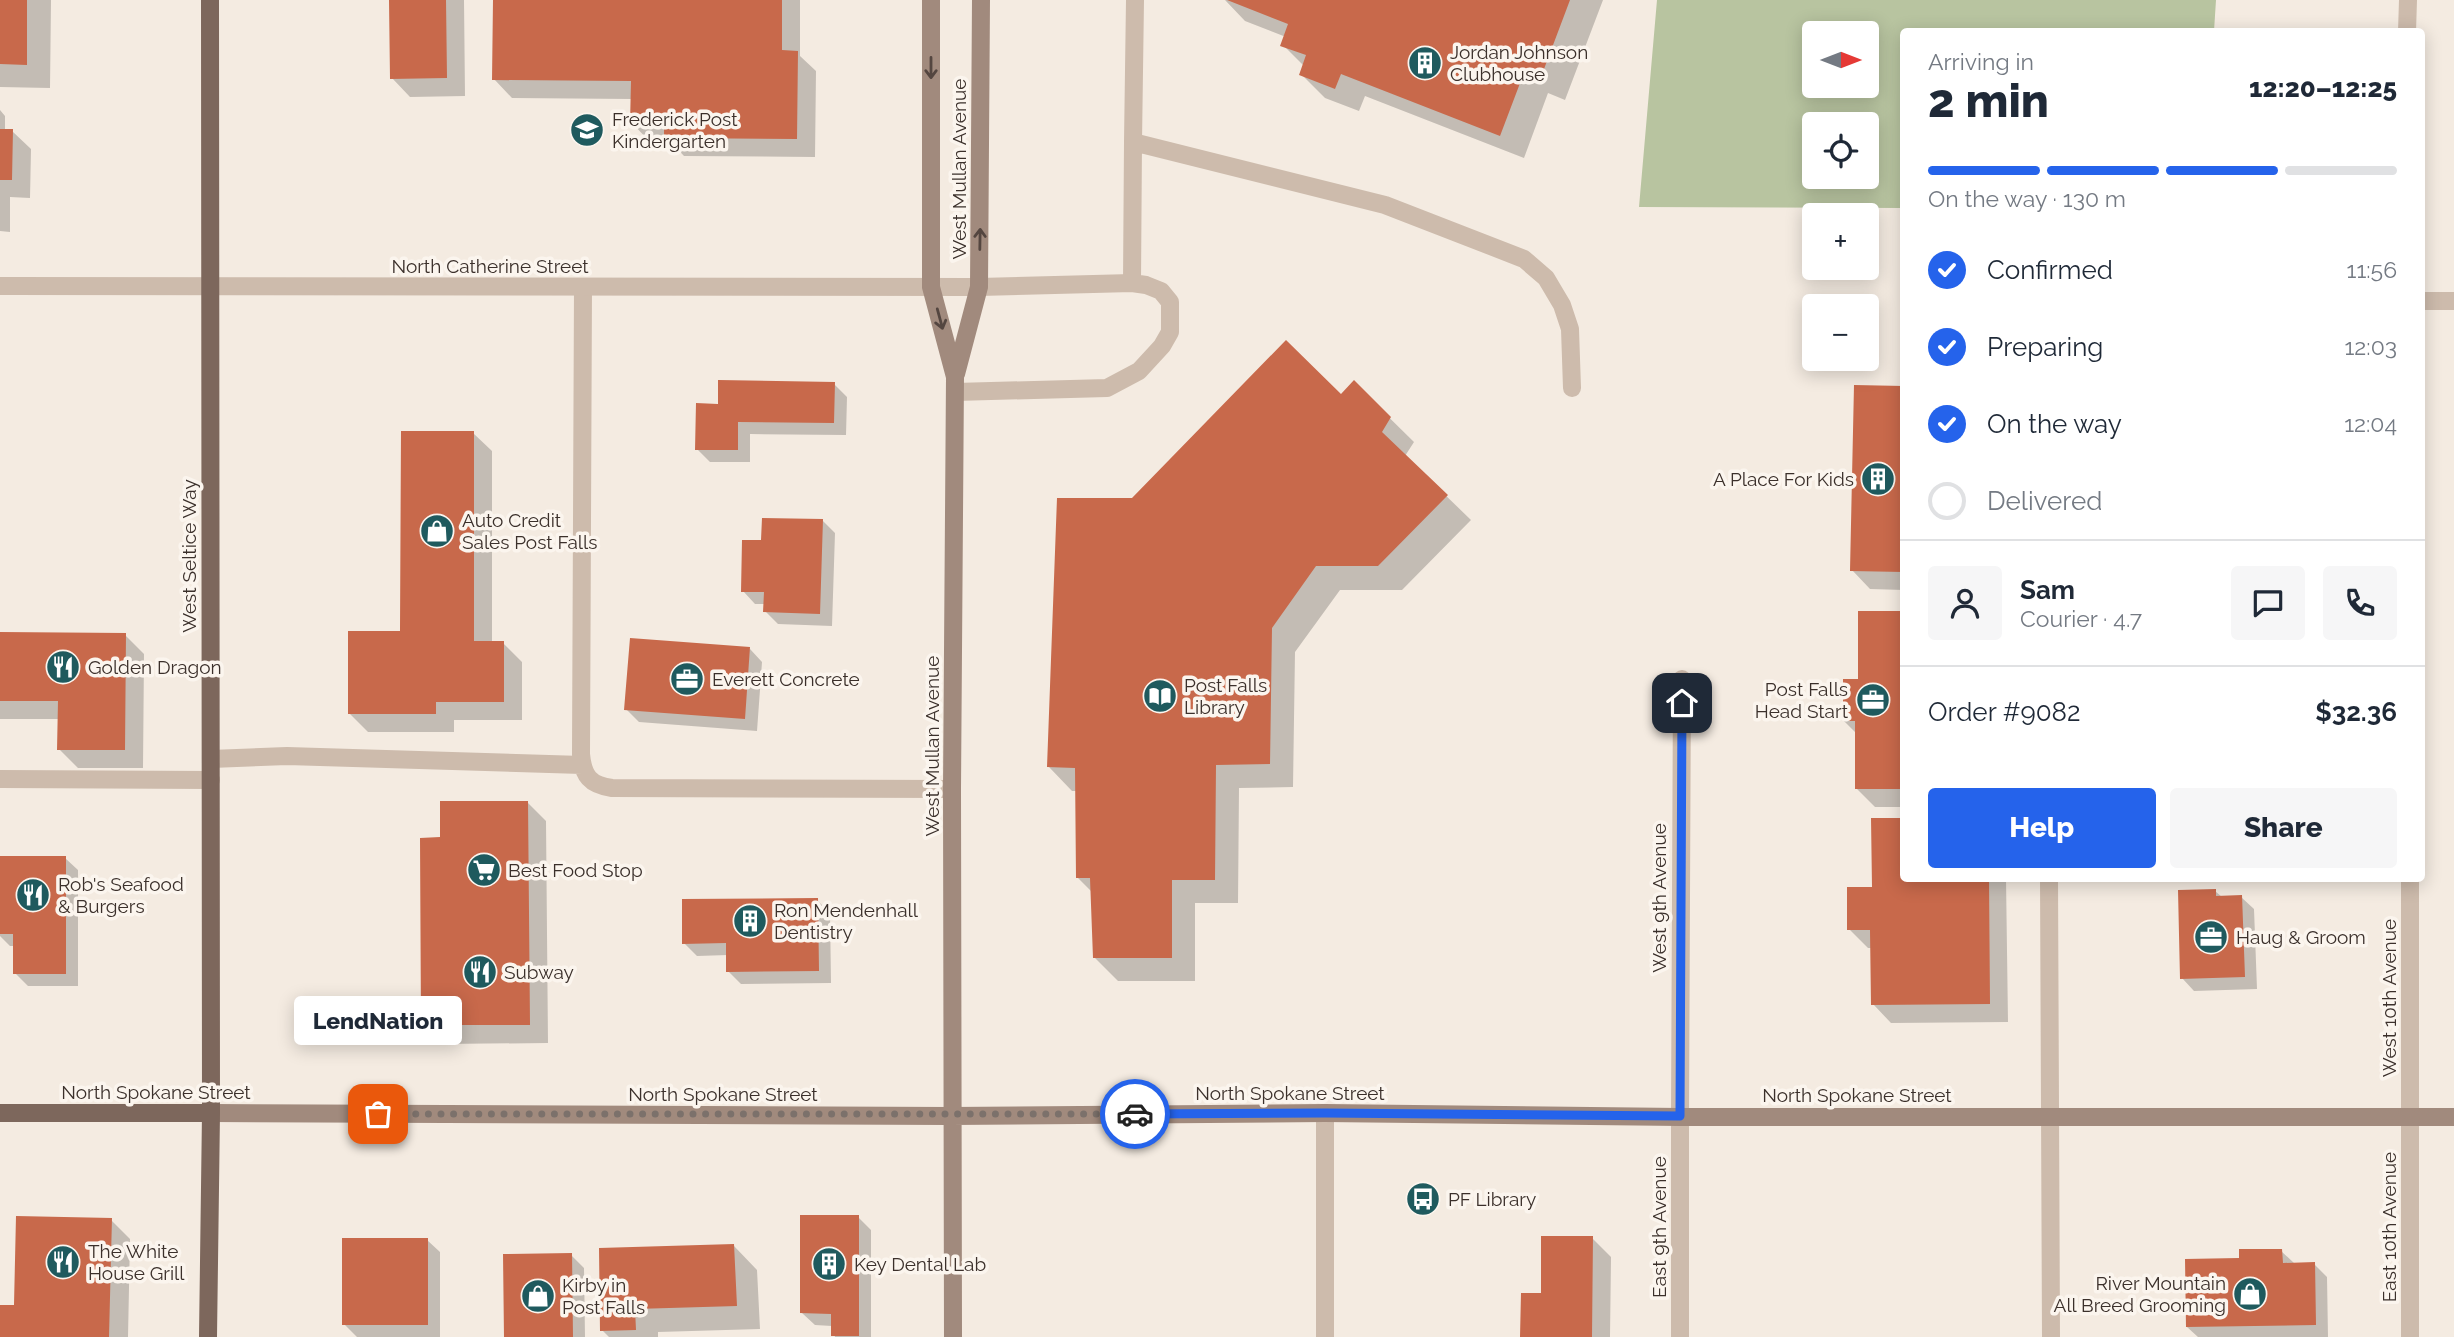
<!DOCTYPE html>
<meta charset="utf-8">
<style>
:root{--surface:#fff;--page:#f6f6f7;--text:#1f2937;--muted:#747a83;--line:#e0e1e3;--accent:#2563eb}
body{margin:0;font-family:Raleway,sans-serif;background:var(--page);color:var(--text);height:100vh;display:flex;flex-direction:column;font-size:26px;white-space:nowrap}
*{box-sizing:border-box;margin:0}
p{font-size:23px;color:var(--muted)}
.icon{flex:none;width:38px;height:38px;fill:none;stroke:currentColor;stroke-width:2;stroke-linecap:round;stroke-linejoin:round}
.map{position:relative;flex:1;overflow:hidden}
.panel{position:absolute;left:1900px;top:28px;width:525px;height:854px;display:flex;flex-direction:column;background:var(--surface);border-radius:7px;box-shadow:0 4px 18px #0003}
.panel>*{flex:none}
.needle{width:46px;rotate:90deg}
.tools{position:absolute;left:1802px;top:21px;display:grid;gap:14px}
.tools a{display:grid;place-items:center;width:77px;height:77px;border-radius:7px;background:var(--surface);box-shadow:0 4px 18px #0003;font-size:35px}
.pin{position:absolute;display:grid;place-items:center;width:60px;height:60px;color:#fff;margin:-30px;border-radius:14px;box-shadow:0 4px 10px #0006}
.courier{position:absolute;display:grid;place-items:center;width:70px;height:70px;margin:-35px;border:5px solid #2563eb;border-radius:50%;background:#fff;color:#222;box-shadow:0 2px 9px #0007}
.bubble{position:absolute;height:49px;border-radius:7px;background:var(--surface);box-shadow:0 4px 18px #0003;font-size:23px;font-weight:800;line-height:49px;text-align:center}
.headline em{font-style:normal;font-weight:800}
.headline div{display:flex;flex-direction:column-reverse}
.headline{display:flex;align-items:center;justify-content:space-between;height:119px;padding:0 28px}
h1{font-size:46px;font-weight:800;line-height:52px}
.bar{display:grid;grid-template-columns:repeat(4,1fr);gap:10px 7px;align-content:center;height:84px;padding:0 28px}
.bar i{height:9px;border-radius:5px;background:var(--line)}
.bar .active{background:var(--accent)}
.bar p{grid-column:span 4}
.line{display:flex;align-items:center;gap:18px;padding:0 28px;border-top:2px solid var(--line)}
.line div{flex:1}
.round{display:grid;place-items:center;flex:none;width:74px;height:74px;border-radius:7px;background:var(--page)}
ol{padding:0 28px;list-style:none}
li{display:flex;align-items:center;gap:21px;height:77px}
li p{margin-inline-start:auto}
li .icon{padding:7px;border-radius:50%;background:var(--accent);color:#fff;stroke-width:4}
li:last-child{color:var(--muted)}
li i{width:38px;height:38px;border:4px solid var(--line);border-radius:50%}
.action{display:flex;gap:14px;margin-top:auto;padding:14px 28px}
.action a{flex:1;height:80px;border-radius:7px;background:var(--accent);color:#fff;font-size:28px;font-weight:800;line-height:80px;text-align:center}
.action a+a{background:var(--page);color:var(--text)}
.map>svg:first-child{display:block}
</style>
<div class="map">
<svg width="2454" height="1337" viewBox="0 0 2454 1337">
<rect width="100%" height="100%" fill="#f4ebe1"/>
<!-- pitch -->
<path fill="#b8c4a0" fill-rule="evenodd" d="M1657 0H2216L2214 31 1904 32V208L1639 207ZM1815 33H1867V86H1815ZM1815 124H1867V177H1815Z"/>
<!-- shadow -->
<path fill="#0003" d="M0 0H51L50 88 0 87Z
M391 0H464L465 96 410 97 392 78Z
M494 0H800V56L816 71 815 157 684 156 671 142H650L632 123V99L512 98 494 79Z
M1225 0H1603L1565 100 1548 93 1524 158 1365 96 1359 111 1325 98 1301 74 1304 66 1283 45 1286 37 1245 21Z
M0 110 5 116V131H12L31 149 30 198 10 197V232L0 231Z
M1354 383 1414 442 1405 456 1471 520 1402 590H1340L1295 652 1293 787 1239 788 1238 903H1195V981H1118L1094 957 1092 892 1077 877V791H1072L1049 767 1133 500 1341 397Z
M834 384 847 397 846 435 750 434V462H710L697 449 720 406Z
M1904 388V590L1870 589 1852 570Z
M473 433 492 451V643H503L522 662V720H454V732H368L350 714 402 633Z
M822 520 835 533 832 626 778 624 765 611V604H755L743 591 763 542Z
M1904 613V807H1875L1856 788V733L1844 721 1860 680Z
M0 634 125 635 144 654 143 768H78L59 749 60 719H0Z
M750 649 762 662 757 731 639 722 626 709Z
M527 802 546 821 548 1043 442 1044 423 1025 442 839Z
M1904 819V878H2006L2008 1022 1891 1023 1873 1004 1872 948H1868L1849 929 1873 888Z
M0 858H65L78 870V986H28L15 973V946H10L0 936Z
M2215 891 2222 897H2241L2254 909 2257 989 2194 991 2182 978Z
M817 900 830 913 831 983 741 984 728 971V955L697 956 684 943Z
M858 1217 871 1230V1337H835L832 1326 815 1325 802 1313Z
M111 1220 130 1239 128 1337H0V1307H16Z
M1592 1238 1611 1257 1610 1337H1522Z
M427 1240 440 1252V1337H357L344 1324Z
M734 1246 757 1270 760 1329 658 1332V1337H609L602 1330Z
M2281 1251 2294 1263 2314 1264 2327 1277 2328 1337H2198L2187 1327 2240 1260Z
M571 1255 584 1268 585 1337H506Z"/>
<!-- building -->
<path fill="#c8694b" d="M0 0H27V65L0 64Z
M389 0H446L447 78 390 79Z
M493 0H782V50L798 51 797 139 664 138V124H630L631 81 492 80Z
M1227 0H1570L1541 77 1525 70 1500 136 1341 74 1335 89 1299 75 1306 55 1280 46 1288 24Z
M0 129H13L12 180H0Z
M1286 340 1341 394 1354 380 1391 417 1382 432 1448 495 1378 566H1316L1272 628 1270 764 1216 765 1215 880H1172V958H1093L1090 878H1076L1075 768 1047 767 1057 498H1132Z
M718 380 835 382 834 423 738 422V450H695L696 403 718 404Z
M1854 385 1904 386V572L1850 571Z
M401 431H474V641H504V702H436V714H348V631H400Z
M762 518 823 519 820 614 763 612 764 592H741L742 540H761Z
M1858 611H1904V789H1855V721H1843V679H1858Z
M0 632 126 633 125 750H57L58 701H0Z
M630 638 750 647 745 719 624 710Z
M440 801H528L530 1025H421L420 838 440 837Z
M1871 818H1904V878H1989L1990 1004 1871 1005 1870 930H1847V887H1872Z
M0 856H66V974H13V934H0Z
M2216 889V896L2242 895 2245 977 2180 979 2178 890Z
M818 898 819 971 726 972V943L682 944V899Z
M800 1215H859V1336H831V1314L800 1313Z
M16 1216 112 1218 109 1337H0V1305H14Z
M1541 1236H1593L1592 1337H1520L1521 1293H1541Z
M342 1238H428V1325H342Z
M734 1244 737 1306 635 1309 636 1330 600 1331 599 1248Z
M2239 1249H2282L2283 1263 2315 1262 2316 1325 2186 1327 2185 1259 2239 1258Z
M572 1253 573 1337H504L503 1254Z"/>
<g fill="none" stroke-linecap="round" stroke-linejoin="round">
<!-- lane -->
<path stroke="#cdbbac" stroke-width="18" d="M1133 142 1135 0
M1132 283 1133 142 1385 205 1524 259 1546 278 1562 305 1570 329 1572 388
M583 287 581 754C583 776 590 785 612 788L952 789
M955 392 1107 388 1139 371 1162 346 1170 332V302L1161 291 1146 285 1132 283 979 287
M211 759 287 756 582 765
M0 779 211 780
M2049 878 2051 1337
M1680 1117 1682 679
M1325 1337V1113"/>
<!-- street -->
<path stroke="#cdbbac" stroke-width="18" d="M2407 32 2408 0
M0 286 979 287
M2422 301H2454
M2410 878V1337
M1680 1117V1337"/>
<!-- secondary -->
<path stroke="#a18a7d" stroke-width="18" d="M931 0V287L955 377 952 789 953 1337
M956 374 979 287 981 0
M211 1113 951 1116 1325 1113 1680 1117H2454"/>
<!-- primary -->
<path stroke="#7d675c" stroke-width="18" d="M0 1113H211
M208 1337 211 1113 210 0"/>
</g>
<!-- one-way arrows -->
<defs><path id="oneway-shaft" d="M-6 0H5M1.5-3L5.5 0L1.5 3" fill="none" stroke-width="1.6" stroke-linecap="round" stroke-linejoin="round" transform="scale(1.75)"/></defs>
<g stroke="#544640">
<use href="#oneway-shaft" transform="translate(931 68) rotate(90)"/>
<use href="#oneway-shaft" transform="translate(980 239) rotate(-89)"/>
<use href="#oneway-shaft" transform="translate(940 319) rotate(75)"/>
</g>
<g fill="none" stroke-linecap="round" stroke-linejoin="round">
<!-- done -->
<path stroke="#7c716b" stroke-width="7" stroke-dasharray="0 12.6" d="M378 1114H1135"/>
<!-- route -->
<path stroke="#2563eb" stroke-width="9" d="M1135 1114 1325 1113 1680 1116 1682 703"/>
</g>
<!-- icons -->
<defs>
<g id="building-disc" transform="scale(1.75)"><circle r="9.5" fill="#1f5a5e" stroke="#fbf5ee"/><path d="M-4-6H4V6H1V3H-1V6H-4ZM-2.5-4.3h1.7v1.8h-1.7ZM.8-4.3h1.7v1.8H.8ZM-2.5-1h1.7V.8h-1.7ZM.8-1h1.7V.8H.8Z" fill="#fff"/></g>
<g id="school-disc" transform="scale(1.75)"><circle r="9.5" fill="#1f5a5e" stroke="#fbf5ee"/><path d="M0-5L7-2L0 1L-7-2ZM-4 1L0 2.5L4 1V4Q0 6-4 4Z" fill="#fff"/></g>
<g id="shop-disc" transform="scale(1.75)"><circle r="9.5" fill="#1f5a5e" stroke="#fbf5ee"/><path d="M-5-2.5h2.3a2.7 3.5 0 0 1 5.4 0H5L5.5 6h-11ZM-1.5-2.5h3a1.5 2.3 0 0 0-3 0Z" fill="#fff"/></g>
<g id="restaurant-disc" transform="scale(1.75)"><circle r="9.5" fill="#1f5a5e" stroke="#fbf5ee"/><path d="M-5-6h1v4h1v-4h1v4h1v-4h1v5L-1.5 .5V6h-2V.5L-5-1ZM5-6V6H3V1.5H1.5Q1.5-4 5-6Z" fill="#fff"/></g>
<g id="office-disc" transform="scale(1.75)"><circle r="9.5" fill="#1f5a5e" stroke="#fbf5ee"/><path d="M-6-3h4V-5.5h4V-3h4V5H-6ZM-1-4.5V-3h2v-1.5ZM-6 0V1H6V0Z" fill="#fff"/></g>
<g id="library-disc" transform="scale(1.75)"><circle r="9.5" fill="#1f5a5e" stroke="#fbf5ee"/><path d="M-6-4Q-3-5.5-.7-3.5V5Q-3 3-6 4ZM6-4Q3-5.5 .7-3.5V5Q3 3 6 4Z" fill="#fff"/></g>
<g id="supermarket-disc" transform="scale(1.75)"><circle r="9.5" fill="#1f5a5e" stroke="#fbf5ee"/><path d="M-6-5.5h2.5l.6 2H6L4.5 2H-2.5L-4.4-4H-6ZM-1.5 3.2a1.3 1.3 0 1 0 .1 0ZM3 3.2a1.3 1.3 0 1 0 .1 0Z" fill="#fff"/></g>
<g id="bus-disc" transform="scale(1.75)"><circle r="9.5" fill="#1f5a5e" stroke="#fbf5ee"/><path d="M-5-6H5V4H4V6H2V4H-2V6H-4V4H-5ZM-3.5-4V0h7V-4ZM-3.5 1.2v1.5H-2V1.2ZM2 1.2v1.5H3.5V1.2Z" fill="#fff"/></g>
</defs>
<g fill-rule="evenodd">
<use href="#building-disc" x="1425" y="63"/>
<use href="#school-disc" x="587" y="130"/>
<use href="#building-disc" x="1878" y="479"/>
<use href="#shop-disc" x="437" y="531"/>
<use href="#restaurant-disc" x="63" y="667"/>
<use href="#office-disc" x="687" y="679"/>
<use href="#library-disc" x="1160" y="696"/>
<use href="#office-disc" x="1873" y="700"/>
<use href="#supermarket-disc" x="484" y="870"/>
<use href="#restaurant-disc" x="33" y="895"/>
<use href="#building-disc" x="750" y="921"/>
<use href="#office-disc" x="2211" y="937"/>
<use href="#restaurant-disc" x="480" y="972"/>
<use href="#bus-disc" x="1423" y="1199"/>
<use href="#restaurant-disc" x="63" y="1262"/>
<use href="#building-disc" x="829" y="1264"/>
<use href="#shop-disc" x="2250" y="1294"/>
<use href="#shop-disc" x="538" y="1296"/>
</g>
<g text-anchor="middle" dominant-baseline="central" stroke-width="7" stroke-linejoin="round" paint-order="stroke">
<!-- poi labels -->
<g font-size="19" fill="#3b302b" stroke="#fbf5ee" text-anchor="start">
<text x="1450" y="52">Jordan Johnson<tspan x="1450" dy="22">Clubhouse</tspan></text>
<text x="612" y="119">Frederick Post<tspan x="612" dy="22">Kindergarten</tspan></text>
<text x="1854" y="479" text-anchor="end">A Place For Kids</text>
<text x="462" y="520">Auto Credit<tspan x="462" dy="22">Sales Post Falls</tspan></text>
<text x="88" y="667">Golden Dragon</text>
<text x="712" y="679">Everett Concrete</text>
<text x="1184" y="685">Post Falls<tspan x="1184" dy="22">Library</tspan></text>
<text x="1848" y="689" text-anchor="end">Post Falls<tspan x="1848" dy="22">Head Start</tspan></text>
<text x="508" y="870">Best Food Stop</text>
<text x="58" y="884">Rob's Seafood<tspan x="58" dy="22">&amp; Burgers</tspan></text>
<text x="774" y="910">Ron Mendenhall<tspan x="774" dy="22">Dentistry</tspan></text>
<text x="2236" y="937">Haug &amp; Groom</text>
<text x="504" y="972">Subway</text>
<text x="1448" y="1199">PF Library</text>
<text x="88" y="1251">The White<tspan x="88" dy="22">House Grill</tspan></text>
<text x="854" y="1264">Key Dental Lab</text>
<text x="2226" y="1283" text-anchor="end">River Mountain<tspan x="2226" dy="22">All Breed Grooming</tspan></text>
<text x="562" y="1285">Kirby in<tspan x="562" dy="22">Post Falls</tspan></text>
</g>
<!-- street labels -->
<g font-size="19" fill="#3b302b" stroke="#fbf5ee">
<text transform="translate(959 169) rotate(-90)">West Mullan Avenue</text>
<text x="490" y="266">North Catherine Street</text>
<text transform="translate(189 556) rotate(-90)">West Seltice Way</text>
<text transform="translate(932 746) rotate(-90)">West Mullan Avenue</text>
<text transform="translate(1659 898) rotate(-90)">West 9th Avenue</text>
<text transform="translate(2389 998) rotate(-90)">West 10th Avenue</text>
<text x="156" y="1092">North Spokane Street</text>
<text x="1290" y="1093">North Spokane Street</text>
<text x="723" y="1094">North Spokane Street</text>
<text x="1857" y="1095">North Spokane Street</text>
<text transform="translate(1659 1227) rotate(-90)">East 9th Avenue</text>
<text transform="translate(2389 1227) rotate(-90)">East 10th Avenue</text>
</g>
</g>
</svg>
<div class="tools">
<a><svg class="needle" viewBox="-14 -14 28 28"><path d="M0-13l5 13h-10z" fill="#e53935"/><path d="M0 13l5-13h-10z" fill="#747a83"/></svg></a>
<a><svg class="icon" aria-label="locate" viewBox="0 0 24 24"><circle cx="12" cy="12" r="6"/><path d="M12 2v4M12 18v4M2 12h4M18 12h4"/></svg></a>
<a>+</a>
<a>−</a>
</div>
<div class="pin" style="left:378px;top:1114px;background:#ea580c"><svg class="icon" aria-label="bag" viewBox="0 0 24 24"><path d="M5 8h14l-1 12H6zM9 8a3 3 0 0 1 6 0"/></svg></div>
<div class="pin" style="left:1682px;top:703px;background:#1f2937"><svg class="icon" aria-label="home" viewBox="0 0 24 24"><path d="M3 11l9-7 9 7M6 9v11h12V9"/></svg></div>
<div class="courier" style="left:1135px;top:1114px"><svg class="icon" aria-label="car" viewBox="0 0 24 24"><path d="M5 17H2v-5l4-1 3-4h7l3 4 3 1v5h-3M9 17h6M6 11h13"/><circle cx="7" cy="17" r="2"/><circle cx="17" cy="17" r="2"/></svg></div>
<div class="bubble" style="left:294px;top:996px;width:168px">LendNation</div>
<section class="panel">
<div class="headline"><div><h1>2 min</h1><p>Arriving in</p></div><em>12:20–12:25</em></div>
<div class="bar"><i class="active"></i><i class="active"></i><i class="active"></i><i></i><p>On the way · 130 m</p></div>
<ol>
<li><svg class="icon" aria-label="check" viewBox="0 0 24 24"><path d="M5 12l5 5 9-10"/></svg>Confirmed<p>11:56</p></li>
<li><svg class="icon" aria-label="check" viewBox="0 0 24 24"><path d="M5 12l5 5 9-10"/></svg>Preparing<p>12:03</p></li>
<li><svg class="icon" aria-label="check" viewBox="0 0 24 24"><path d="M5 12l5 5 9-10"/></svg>On the way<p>12:04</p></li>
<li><i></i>Delivered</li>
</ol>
<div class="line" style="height:126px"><a class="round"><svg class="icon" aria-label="person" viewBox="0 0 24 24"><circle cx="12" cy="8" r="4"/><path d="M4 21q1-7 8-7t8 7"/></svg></a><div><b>Sam</b><p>Courier · 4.7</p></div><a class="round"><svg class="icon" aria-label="chat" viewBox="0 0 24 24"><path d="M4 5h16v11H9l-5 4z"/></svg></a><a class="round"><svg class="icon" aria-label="phone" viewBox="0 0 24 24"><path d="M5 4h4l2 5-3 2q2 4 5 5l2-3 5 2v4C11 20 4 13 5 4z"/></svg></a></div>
<div class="line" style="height:91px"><div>Order #9082</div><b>$32.36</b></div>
<div class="action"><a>Help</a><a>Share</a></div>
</section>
</div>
